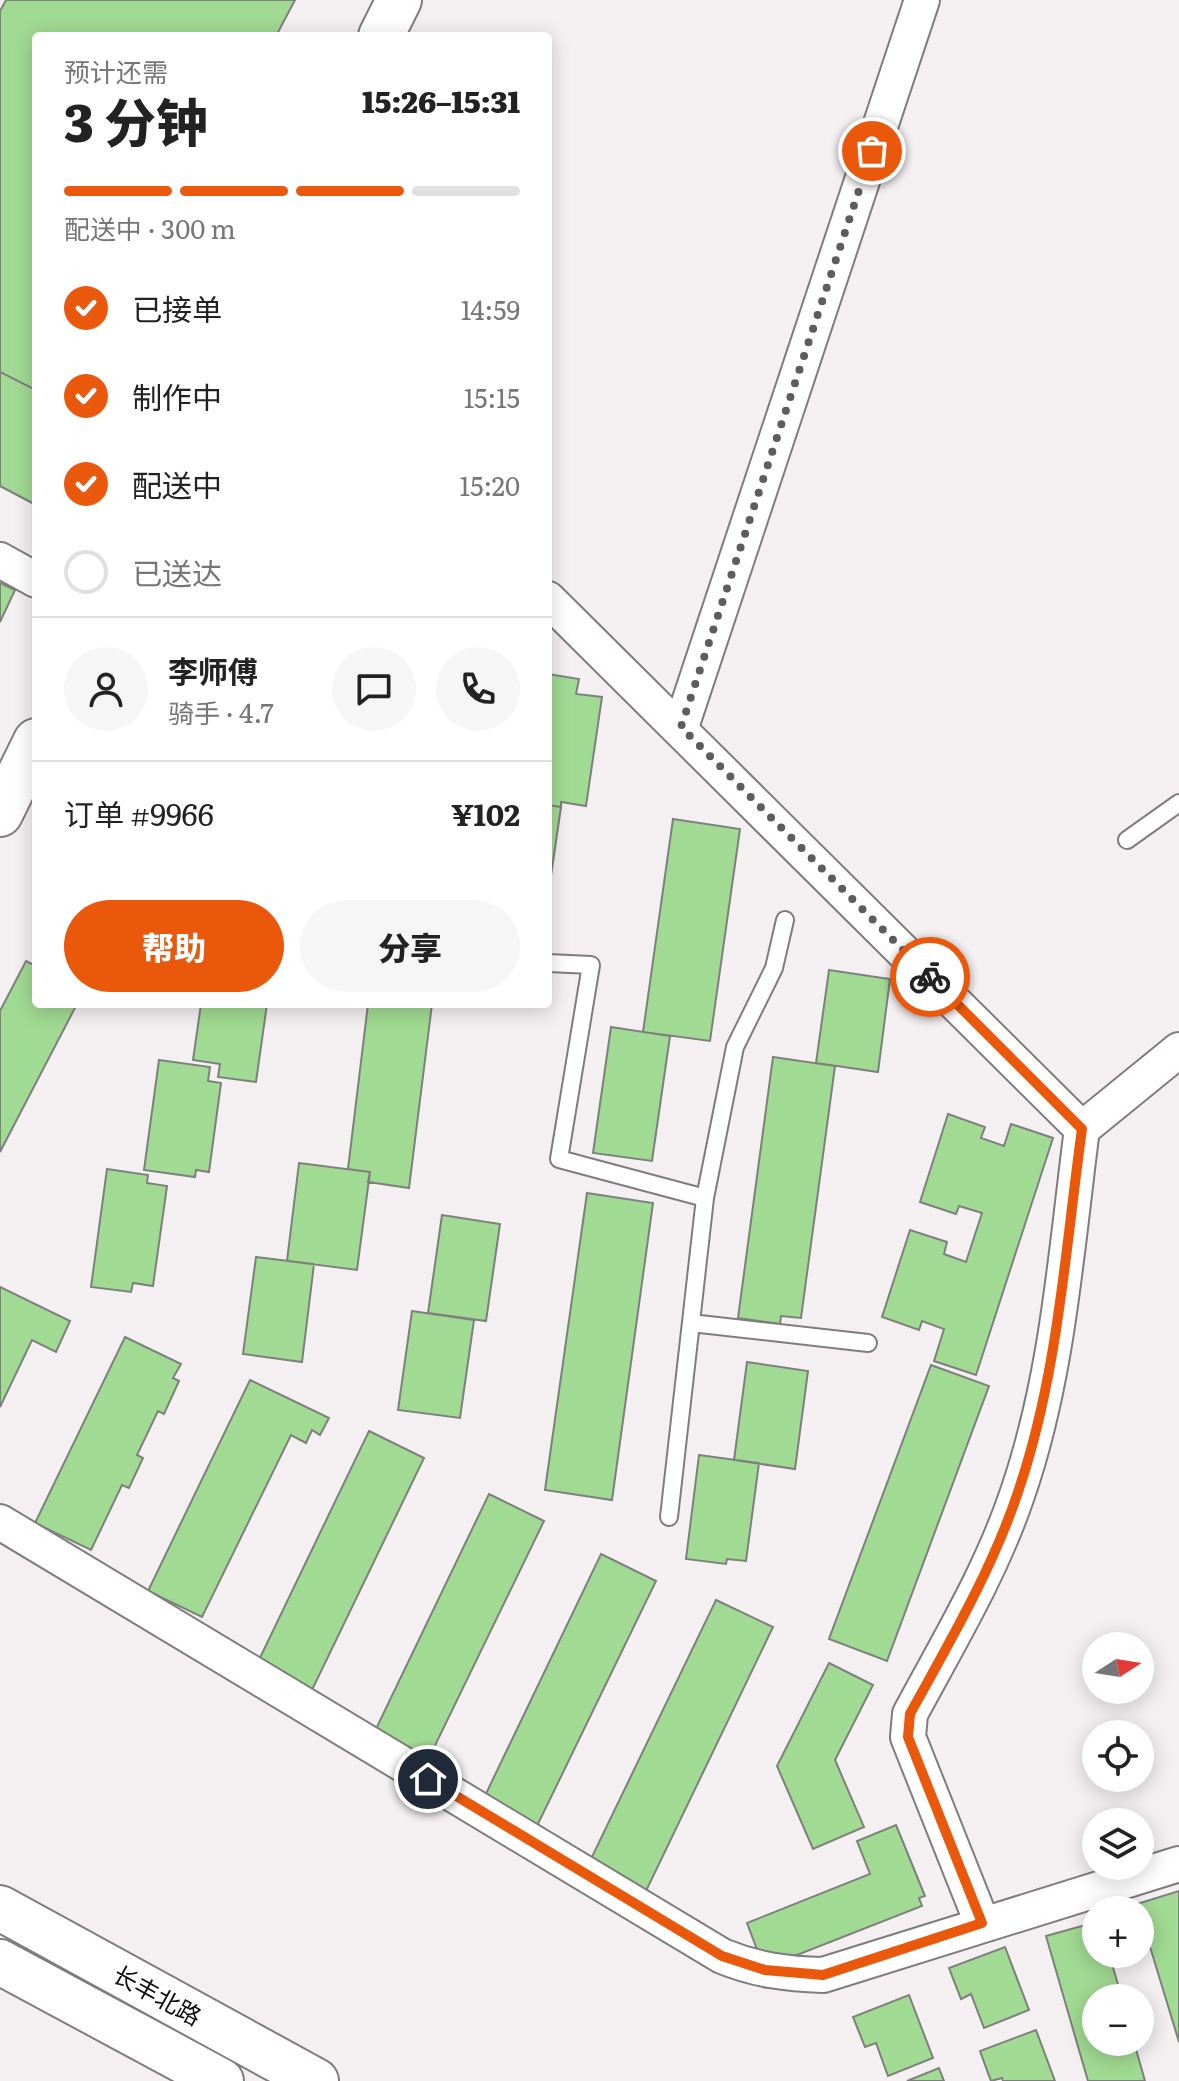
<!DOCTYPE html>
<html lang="zh">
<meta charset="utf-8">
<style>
:root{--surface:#fff;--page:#f6f6f6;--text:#222;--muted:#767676;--line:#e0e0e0;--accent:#ea580c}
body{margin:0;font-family:Literata,"Noto Sans SC",serif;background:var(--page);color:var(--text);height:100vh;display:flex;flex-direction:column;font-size:30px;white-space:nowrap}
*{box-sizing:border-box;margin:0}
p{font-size:26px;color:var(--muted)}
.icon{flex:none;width:44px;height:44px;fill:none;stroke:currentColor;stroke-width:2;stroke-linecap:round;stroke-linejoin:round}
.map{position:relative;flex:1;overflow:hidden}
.sheet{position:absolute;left:32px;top:32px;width:520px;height:976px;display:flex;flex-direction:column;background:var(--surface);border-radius:8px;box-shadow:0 4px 20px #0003}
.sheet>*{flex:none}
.needle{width:52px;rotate:78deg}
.controls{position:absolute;left:1082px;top:1632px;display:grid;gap:16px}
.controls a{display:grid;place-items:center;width:72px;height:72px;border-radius:50%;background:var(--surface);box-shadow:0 4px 20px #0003;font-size:40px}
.pin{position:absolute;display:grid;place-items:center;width:68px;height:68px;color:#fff;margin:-34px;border:4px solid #fff;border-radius:50%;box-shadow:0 2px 8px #0007}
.courier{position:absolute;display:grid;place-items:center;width:80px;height:80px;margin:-40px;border:6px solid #ea580c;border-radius:50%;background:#fff;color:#222;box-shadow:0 2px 10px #0007}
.overview em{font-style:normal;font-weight:800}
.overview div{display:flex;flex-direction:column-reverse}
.overview{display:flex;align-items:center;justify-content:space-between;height:136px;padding:0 32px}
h1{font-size:52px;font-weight:800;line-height:60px}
.bar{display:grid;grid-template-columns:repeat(4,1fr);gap:12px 8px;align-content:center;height:96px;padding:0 32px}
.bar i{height:10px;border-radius:6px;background:var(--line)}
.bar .selected{background:var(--accent)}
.bar p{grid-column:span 4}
.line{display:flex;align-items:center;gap:20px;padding:0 32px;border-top:2px solid var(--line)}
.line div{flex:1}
.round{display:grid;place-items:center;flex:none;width:84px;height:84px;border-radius:42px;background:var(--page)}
ol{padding:0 32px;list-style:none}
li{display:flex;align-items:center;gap:24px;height:88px}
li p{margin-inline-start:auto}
li .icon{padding:8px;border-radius:50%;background:var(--accent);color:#fff;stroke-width:4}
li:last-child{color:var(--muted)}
li i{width:44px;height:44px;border:4px solid var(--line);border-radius:50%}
.button{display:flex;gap:16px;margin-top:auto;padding:16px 32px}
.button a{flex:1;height:92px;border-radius:48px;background:var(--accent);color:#fff;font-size:32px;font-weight:800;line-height:92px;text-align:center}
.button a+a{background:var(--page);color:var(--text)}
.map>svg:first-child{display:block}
</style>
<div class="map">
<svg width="1179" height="2081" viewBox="0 0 1179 2081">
<rect width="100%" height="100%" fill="#f4f0f2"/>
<!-- building -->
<path fill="#a1da92" stroke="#7e807d" stroke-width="2" d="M6 0H295L276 36H36V505L0 486V11Z
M0 372 36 390V505L0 486Z
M0 583 15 590 0 622Z
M548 674 579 679 576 694 602 697 586 806 561 802V807L548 805Z
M548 805 561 807 548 896Z
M673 819 740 829 710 1041 643 1032Z
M26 961 36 966V1004H77L0 1152V1011Z
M829 970 890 979 878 1072 816 1063Z
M201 1004H267L256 1082 218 1077 220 1064 193 1060Z
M368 1004H432L409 1188 368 1182 370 1172 348 1169Z
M611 1027 670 1036 652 1161 593 1153Z
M773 1057 835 1066 801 1318 781 1316 780 1324 738 1318Z
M159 1060 210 1067 208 1081 221 1083 209 1172 196 1170 195 1177 144 1170Z
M948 1114 985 1127 981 1138 1004 1146 1011 1124 1053 1138 976 1375 934 1361 944 1329 922 1321 919 1330 882 1317 910 1230 947 1242 944 1254 966 1262 982 1213 959 1206 956 1214 920 1202Z
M299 1163 370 1172 357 1270 287 1261Z
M107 1169 148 1175 147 1183 167 1186 153 1286 133 1283 131 1292 91 1287Z
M587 1193 653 1203 612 1500 545 1490Z
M442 1215 500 1224 486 1321 428 1313Z
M256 1257 314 1264 302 1362 243 1354Z
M0 1287 70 1321 56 1352 32 1340 0 1407Z
M412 1311 474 1320 460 1418 398 1410Z
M125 1337 181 1364 173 1378 179 1381 164 1414 158 1411 137 1455 143 1458 129 1488 122 1485 91 1550 35 1523Z
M747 1362 808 1371 795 1469 734 1460Z
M931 1365 989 1386 887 1661 829 1639Z
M250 1380 329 1418 320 1435 312 1430 306 1443 291 1435 202 1617 148 1591Z
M369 1431 424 1458 312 1690 257 1664Z
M699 1455 759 1463 746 1561 727 1559 726 1564 686 1559Z
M489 1494 544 1521 428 1760 374 1733Z
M601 1554 656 1581 536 1828 482 1802Z
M716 1600 773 1627 646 1891 589 1863Z
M829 1663 873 1685 835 1760 864 1827 813 1849 777 1766Z
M896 1825 925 1896 919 1898 922 1906 764 1968 747 1923 870 1874 857 1841Z
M1179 1891V2042L1137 1904Z
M1096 1922V1954H1109L1122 1998H1096V2042H1134L1145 2081H1088L1046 1936Z
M1005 1947 1029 2010 984 2028 971 1994 961 1999 949 1968Z
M909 1995 933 2058 888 2076 876 2043 865 2047 853 2017Z
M1036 2030 1055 2081H1003L1002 2078 991 2081 980 2051Z
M939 2068 944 2081H907Z"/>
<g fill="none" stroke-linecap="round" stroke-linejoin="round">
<!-- lane casing -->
<g stroke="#807c7e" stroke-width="20">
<path id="lane" d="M1127 840 1179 803
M548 963 591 965 559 1159 705 1198
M691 1323 868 1343
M669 1517 705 1198 735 1047 774 968 785 920"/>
</g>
<!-- street casing -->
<g stroke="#807c7e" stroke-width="38">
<path id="street" d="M0 560 36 580
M548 599 1082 1129
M681 727 922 0
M0 1522 722 1956C756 1970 787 1974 823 1975L1179 1864
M982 1923 908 1737 910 1714C948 1643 991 1572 1017 1495 1058 1377 1066 1251 1082 1129L1179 1050"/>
</g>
<!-- secondary casing -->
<g stroke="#807c7e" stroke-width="48">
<path id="secondary" d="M381 36 399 0
M0 814 36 741
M0 1908 316 2081
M0 1962 221 2081"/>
</g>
<!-- lane -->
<use href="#lane" stroke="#fff" stroke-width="16"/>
<!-- street -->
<use href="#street" stroke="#fff" stroke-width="34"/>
<!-- secondary -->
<use href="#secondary" stroke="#fff" stroke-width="44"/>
</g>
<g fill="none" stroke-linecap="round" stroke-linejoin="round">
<!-- done -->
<path stroke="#5f5c5e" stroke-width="8" stroke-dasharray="0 14.4" d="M872 151 681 727 930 977"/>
<!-- route -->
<path stroke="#ea580c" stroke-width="10" d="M428 1779 722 1956 765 1970 823 1975 982 1923 908 1737 910 1714C949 1643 991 1572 1017 1495 1058 1377 1065 1251 1082 1129L930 977"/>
</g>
<g text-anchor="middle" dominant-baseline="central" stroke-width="6" stroke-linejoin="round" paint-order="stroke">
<!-- street labels -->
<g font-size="24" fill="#0f0d0e" stroke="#fff">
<text transform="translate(158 1994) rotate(29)">长丰北路</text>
</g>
</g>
</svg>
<div class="controls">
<a><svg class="needle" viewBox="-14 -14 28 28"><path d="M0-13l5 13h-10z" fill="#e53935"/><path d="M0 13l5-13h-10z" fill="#767676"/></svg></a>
<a><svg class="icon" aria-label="locate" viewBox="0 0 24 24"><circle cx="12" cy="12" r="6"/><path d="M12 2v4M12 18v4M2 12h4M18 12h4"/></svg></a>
<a><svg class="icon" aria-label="layers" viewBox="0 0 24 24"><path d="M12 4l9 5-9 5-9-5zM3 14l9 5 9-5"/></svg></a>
<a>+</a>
<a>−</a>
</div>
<div class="pin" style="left:872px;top:151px;background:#ea580c"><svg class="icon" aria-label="bag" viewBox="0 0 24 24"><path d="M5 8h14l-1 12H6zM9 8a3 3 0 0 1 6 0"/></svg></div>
<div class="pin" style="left:428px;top:1779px;background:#1f2937"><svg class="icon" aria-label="home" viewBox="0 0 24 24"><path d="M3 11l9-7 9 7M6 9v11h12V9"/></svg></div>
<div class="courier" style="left:930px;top:977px"><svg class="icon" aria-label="bike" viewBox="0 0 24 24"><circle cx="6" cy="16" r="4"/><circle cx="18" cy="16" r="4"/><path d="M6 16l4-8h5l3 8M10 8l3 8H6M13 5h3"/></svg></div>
<section class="sheet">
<div class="overview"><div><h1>3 分钟</h1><p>预计还需</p></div><em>15:26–15:31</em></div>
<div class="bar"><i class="selected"></i><i class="selected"></i><i class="selected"></i><i></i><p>配送中 · 300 m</p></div>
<ol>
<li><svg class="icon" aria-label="check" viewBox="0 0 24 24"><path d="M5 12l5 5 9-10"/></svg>已接单<p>14:59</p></li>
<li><svg class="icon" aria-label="check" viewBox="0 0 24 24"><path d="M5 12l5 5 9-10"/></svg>制作中<p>15:15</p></li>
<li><svg class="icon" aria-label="check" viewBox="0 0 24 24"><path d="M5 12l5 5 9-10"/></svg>配送中<p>15:20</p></li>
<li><i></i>已送达</li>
</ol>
<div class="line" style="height:144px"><a class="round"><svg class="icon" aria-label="person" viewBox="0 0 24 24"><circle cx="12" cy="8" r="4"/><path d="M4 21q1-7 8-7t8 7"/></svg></a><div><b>李师傅</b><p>骑手 · 4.7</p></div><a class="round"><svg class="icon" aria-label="chat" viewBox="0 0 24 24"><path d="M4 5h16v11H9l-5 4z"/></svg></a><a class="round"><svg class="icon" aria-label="phone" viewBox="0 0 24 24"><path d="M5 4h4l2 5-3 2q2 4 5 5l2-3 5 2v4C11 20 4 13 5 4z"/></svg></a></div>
<div class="line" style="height:104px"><div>订单 #9966</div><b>¥102</b></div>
<div class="button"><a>帮助</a><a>分享</a></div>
</section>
</div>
